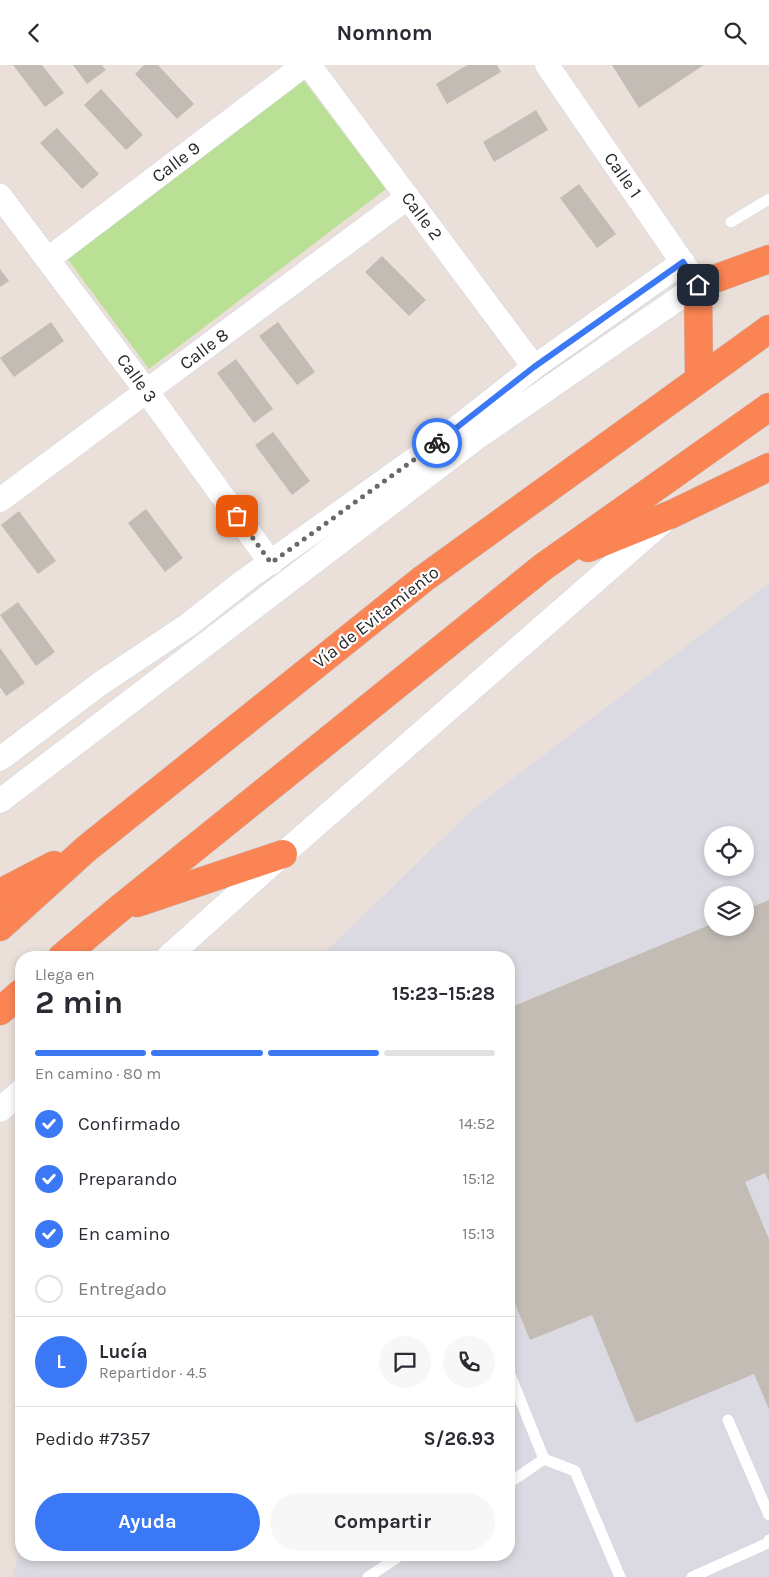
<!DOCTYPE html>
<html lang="es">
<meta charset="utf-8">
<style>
:root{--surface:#fff;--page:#f7f7f7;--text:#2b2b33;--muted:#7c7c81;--line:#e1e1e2;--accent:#3a78f6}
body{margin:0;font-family:Karla,sans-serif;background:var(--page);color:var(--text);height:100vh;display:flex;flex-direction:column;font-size:19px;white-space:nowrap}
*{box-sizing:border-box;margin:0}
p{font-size:16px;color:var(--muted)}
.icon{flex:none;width:28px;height:28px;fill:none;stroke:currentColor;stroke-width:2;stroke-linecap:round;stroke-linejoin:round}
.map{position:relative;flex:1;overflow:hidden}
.drawer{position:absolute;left:15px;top:886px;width:500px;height:610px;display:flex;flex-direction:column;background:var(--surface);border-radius:20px;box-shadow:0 2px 8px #0003}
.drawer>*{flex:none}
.buttons{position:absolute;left:704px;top:761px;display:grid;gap:10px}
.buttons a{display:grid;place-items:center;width:50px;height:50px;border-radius:50%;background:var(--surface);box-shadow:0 2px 8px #0003;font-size:25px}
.pin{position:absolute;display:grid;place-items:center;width:42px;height:42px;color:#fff;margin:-21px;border-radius:10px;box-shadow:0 2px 8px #0006}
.courier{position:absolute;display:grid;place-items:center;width:50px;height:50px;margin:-25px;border:4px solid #3a78f6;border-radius:50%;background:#fff;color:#222;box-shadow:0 1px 6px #0007}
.summary em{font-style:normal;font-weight:700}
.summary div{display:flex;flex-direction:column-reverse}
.summary{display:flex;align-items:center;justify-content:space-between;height:85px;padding:0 20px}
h1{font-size:32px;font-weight:700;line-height:38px}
.bar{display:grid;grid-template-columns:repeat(4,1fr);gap:8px 5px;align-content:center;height:60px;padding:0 20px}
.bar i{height:6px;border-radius:4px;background:var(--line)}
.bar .selected{background:var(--accent)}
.bar p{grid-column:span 4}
.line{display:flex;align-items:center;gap:12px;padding:0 20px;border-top:1px solid var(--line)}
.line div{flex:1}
.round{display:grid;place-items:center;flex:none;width:52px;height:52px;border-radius:26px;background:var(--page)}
ol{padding:0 20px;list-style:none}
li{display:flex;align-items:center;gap:15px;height:55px}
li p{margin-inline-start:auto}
li .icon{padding:5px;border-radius:50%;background:var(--accent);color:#fff;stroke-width:4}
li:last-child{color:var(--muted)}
li i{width:28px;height:28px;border:2px solid var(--line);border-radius:50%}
.button{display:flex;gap:10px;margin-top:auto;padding:10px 20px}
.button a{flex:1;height:58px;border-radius:30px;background:var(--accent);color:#fff;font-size:20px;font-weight:700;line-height:58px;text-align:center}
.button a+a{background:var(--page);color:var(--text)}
header{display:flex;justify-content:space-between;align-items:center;height:65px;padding:0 20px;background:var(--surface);font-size:22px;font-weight:700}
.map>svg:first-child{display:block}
</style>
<header><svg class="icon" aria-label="back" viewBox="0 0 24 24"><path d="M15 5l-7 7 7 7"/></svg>Nomnom<svg class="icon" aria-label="search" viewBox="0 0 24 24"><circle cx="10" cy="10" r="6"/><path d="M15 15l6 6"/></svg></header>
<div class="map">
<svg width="769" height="1512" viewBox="0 0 769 1512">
<rect width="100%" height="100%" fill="#eae0d9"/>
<!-- industrial -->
<path fill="#dbdae2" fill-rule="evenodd" d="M769 518V1512H13L21 1479V1490H509V892H320L473 744ZM712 770H745V802H712ZM712 830H745V862H712Z"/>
<!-- green -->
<path fill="#bae096" d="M301 12 386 124 149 304 66 192Z"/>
<!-- building -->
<path fill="#c2bcb5" d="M13 0H42L64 28 45 42Z
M73 0H102L106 5 87 19Z
M144 0H158L194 39 177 54 135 9Z
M467 0H497L501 7 447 39 436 19Z
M612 0H704L639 43Z
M101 24 143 70 126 85 84 40Z
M536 45 548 65 494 97 483 77Z
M57 63 99 109 82 124 40 78Z
M579 119 616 169 597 183 560 133Z
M382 191 426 235 409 251 365 207Z
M0 204 9 216 0 222Z
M51 257 64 276 14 312 0 293Z
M278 257 315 307 297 320 259 271Z
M236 294 273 344 254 358 217 308Z
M273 367 310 416 292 430 255 380Z
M146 444 183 493 165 507 128 458Z
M19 446 56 496 38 509 1 460Z
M18 537 55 587 36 601 0 550Z
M0 583 25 618 6 631 0 622Z
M769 835V1117L765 1108 745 1117 769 1174V1344L754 1309 636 1358 592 1250 530 1275 509 1224V943L712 859V862H745V845Z"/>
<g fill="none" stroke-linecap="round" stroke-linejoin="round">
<!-- lane casing -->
<g stroke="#cfd5e1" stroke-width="12">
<path id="lane" d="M731 157 769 134
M509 1307 544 1394 575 1406 620 1512
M728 1355 769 1450
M509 1418 544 1394
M368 1512 401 1490
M692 1512 768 1478 769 1475"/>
</g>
<!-- street casing -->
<g stroke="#cfd5e1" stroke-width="25">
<path id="street" d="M309 0 534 302
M0 131 147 327 271 498
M48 194 304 0
M0 435 408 132
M0 694 101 618 188 560 244 516 443 374 534 302 683 197
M0 736 475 374 698 220 547 0
M168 892 283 789 665 455
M0 1045 21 1026"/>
</g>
<!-- highway casing -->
<g stroke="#c3c3c3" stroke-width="29">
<path id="highway" d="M699 314 698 220 769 194
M588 483 672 449 769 402
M0 828 54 800
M137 838 283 789
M0 862 86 784 423 514 769 264
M62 892 119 844 543 502 769 342
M0 946 21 928"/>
</g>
<!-- lane -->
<use href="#lane" stroke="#fff" stroke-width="11"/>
<!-- street -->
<use href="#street" stroke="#fff" stroke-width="24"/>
<!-- highway -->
<use href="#highway" stroke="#fb8454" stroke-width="28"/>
</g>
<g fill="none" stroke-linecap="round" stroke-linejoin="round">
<!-- done -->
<path stroke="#6c6866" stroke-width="5" stroke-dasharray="0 9" d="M237 451 271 498 437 378"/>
<!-- route -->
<path stroke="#3a78f6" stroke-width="6" d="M437 378 534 302 683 197 698 220"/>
</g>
<g text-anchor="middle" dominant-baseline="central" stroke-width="4.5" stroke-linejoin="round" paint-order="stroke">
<!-- street labels -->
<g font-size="18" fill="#282828" stroke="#fff">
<text transform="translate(176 97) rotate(-37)">Calle 9</text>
<text transform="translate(623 110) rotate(55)">Calle 1</text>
<text transform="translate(422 151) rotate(53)">Calle 2</text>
<text transform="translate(204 284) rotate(-37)">Calle 8</text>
<text transform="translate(137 313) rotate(54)">Calle 3</text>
<text transform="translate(376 552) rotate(-38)">Vía de Evitamiento</text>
</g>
</g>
</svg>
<div class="buttons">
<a><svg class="icon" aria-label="locate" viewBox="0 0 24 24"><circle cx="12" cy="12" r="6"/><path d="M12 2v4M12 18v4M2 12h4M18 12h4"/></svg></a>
<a><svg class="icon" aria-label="layers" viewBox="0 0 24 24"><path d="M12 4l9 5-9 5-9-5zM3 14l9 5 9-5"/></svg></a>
</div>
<div class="pin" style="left:237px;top:451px;background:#ea580c"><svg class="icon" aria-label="bag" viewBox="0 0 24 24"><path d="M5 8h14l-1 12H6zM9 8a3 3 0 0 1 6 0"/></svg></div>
<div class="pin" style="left:698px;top:220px;background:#1f2937"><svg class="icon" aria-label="home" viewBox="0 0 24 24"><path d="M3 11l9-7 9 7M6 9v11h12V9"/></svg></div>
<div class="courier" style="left:437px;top:378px"><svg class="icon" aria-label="bike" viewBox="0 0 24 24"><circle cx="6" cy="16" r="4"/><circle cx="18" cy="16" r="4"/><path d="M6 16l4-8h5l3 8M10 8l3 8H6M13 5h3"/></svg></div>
<section class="drawer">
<div class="summary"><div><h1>2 min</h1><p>Llega en</p></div><em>15:23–15:28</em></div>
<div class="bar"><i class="selected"></i><i class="selected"></i><i class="selected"></i><i></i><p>En camino · 80 m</p></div>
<ol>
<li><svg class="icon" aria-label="check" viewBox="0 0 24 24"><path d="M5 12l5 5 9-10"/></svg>Confirmado<p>14:52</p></li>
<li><svg class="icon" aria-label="check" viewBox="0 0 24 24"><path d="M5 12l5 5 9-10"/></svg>Preparando<p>15:12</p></li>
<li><svg class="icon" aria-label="check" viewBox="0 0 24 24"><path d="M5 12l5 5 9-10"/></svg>En camino<p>15:13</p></li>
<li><i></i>Entregado</li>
</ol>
<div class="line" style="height:90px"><b class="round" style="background:var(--accent);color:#fff">L</b><div><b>Lucía</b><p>Repartidor · 4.5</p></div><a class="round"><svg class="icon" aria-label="chat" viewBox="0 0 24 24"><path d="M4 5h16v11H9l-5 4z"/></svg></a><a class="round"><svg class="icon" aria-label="phone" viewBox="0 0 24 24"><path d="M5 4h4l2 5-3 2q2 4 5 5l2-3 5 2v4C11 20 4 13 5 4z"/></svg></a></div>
<div class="line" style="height:65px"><div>Pedido #7357</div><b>S/26.93</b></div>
<div class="button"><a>Ayuda</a><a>Compartir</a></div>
</section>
</div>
